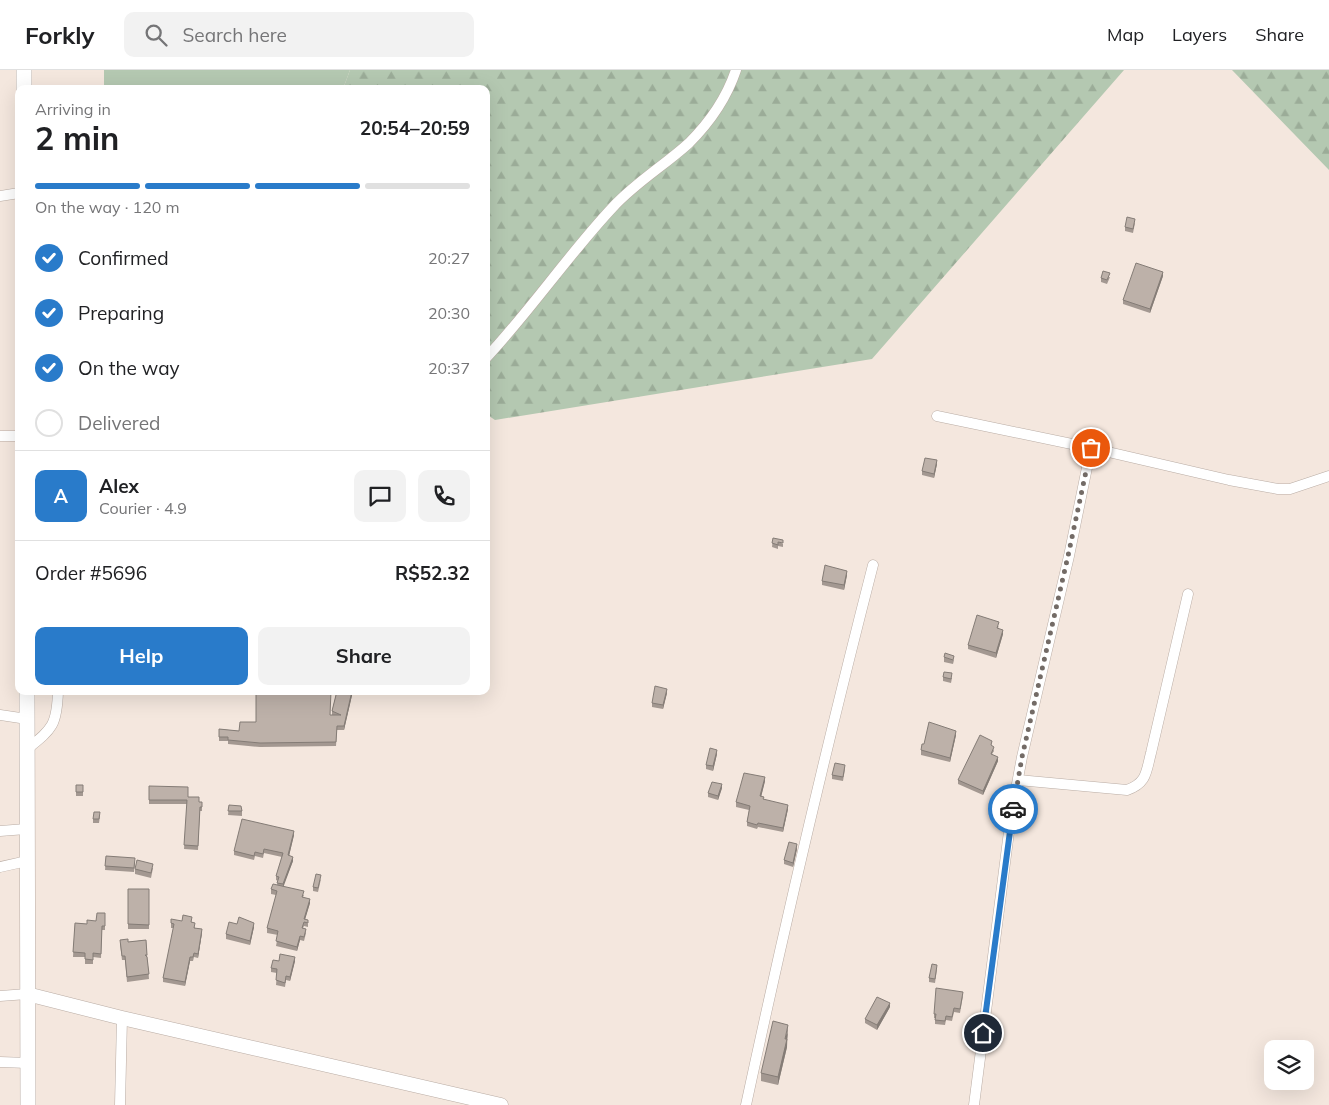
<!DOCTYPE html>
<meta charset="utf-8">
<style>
:root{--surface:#fff;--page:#f2f2f2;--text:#202124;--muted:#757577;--line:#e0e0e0;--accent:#297bca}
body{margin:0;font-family:Mulish,sans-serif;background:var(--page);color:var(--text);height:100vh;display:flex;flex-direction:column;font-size:19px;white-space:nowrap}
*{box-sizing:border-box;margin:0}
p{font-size:16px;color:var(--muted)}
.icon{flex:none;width:28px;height:28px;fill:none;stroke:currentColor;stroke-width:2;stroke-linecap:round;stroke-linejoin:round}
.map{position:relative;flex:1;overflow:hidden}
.panel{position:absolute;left:15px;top:15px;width:475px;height:610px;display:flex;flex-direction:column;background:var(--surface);border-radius:10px;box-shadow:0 5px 20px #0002}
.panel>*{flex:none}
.tools{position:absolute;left:1264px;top:970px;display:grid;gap:10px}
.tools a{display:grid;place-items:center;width:50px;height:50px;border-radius:10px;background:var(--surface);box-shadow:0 5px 20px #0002;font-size:25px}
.pin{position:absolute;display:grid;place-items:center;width:42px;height:42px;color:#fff;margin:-21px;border:2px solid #fff;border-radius:50%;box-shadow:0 1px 5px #0007}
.courier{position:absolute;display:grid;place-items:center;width:50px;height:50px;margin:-25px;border:4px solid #297bca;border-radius:50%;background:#fff;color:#222;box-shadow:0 1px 6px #0007}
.head em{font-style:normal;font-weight:700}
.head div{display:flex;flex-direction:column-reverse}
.head{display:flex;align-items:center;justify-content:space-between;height:85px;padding:0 20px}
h1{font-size:32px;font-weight:700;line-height:38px}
.bar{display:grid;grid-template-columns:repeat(4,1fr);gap:8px 5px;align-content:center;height:60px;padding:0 20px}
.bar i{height:6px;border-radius:4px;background:var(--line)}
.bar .current{background:var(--accent)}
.bar p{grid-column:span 4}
.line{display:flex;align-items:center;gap:12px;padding:0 20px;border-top:1px solid var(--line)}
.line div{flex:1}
.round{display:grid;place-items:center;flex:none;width:52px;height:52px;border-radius:10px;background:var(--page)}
ol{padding:0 20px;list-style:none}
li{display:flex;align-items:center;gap:15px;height:55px}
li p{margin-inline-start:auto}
li .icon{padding:5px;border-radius:50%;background:var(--accent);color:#fff;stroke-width:4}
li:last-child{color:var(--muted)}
li i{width:28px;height:28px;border:2px solid var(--line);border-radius:50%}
.action{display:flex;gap:10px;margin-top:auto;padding:10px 20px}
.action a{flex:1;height:58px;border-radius:10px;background:var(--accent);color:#fff;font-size:20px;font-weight:700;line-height:58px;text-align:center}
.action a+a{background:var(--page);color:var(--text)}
header{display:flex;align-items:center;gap:30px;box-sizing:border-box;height:70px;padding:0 25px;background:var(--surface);border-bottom:1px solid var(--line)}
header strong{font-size:24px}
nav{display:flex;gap:28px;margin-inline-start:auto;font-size:18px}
.search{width:350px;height:45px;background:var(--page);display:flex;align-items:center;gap:12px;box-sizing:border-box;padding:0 18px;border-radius:10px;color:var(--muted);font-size:19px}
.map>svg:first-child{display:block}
</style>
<header>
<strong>Forkly</strong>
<div class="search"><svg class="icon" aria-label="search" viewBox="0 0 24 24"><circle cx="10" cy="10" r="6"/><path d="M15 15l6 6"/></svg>Search here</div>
<nav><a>Map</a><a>Layers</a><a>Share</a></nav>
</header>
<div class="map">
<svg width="1329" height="1035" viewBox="0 0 1329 1035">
<defs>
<pattern id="forest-firs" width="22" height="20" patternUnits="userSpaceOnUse" patternTransform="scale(1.25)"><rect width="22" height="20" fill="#b4c8b1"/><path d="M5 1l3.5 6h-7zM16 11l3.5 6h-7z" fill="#9bac98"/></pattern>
</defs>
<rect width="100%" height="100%" fill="#f4e7de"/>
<!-- grass -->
<path fill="#b4c8b1" d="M104 0H350L343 19H104Z"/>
<!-- forest -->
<path fill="url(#forest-firs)" d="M350 0H1124L872 289 495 350 486 344V19H343Z
M1232 0H1329V100Z"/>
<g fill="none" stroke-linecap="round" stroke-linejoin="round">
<!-- street casing -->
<g stroke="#b9aca4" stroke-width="11">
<path id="street" d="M0 126 19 123
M486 288C531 240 568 185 613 137 636 112 665 95 689 73 709 53 727 27 736 0
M937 346 1091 378
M0 366H19
M0 645 27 649
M26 680C52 659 57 656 58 621
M1018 710 1127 720C1147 713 1146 702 1151 683L1188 524
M0 761 26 759
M0 797 27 791
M0 926 27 924
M0 992 28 993
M120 1035 122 948
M746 1035C785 854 827 674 873 495
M974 1035 1011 746 1022 687 1069 486 1091 378 1229 410 1278 419H1290L1329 406"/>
</g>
<!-- secondary casing -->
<g stroke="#b9aca4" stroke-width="15">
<path id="secondary" d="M27 924 122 948 501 1035"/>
</g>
<!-- primary casing -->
<g stroke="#b9aca4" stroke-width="16">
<path id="primary" d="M24 19V0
M27 621 28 1035"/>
</g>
<!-- street -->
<use href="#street" stroke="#fff" stroke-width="10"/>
<!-- secondary -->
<use href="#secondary" stroke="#fff" stroke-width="14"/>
<!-- primary -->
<use href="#primary" stroke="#fff" stroke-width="15"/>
</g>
<!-- wall -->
<path fill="#a39891" d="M1135 153 1133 163 1125 161V157Z
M1163 206 1150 243 1123 234V230Z
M1110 207 1107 214 1101 212V208Z
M937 394 934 408 922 405V401Z
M773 468 783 474V477L778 476V479L772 477Z
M847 505 844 520 822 515V511Z
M999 556 998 558 1003 564 996 588 968 579V575Z
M944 587 954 590 953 594 944 592Z
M943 607 952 608 951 613 943 611Z
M337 621H353L344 660H337L336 676 260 677 228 674V671H219V659L239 661 256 652 274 622H308L330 645H332V641Z
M667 623 663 639 652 637V633Z
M956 665 950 692 921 685V680Z
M992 676 994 681 992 684 998 691 983 725 958 714V710Z
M717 684 713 701 706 699V695Z
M845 699 843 711 832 709V705Z
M765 711 761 727 763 729 788 739 783 762 758 757 757 759 747 756V752L749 740 736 737V732Z
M76 715H83V726H76Z
M149 716 188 727 199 732H202V741H200L198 780 184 779 187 734H149Z
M722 718 718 730 708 727V723Z
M229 735 242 741V746L228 745Z
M100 746 99 753H93V749Z
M294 765 289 786 293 791 283 816 304 825 303 827 310 833 305 849 308 854V857L304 856 303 858 306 863 304 871 300 870 297 881 276 876 278 865 267 863V858L276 825 271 824V819L277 815 278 811 276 810V806L282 787 264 783 263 788 255 786 254 790 234 785V781Z
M797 779 793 797 784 794V790Z
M106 786 135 792 134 802 105 800Z
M153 798 151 808 135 804V799Z
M321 809 318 822 313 821V817Z
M128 819H149V859H128Z
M105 843V860H102L101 888 93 887V894H85V887H73L75 853 87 854 96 851Z
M182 851 192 852 195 858 202 863 198 888 194 887 193 891H190L185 916 163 912V908L174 858H171V853Z
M237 854 254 857 250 875 226 869V864Z
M146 870 149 909 127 912 125 890H122L120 874 128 872Z
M279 891H295L290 911 286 910 285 917 276 915 277 903 271 902V898Z
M937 899 935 913 929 912V908Z
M963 926 960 943 954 942 952 951 946 950 945 955 935 954V948H934V944Z
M890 937 877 960 865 953V949Z
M788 963 787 969V977L778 1015 761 1011V1003Z"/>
<!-- shaded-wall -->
<path fill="#847c76" d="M1163 202V206L1150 243V239Z
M937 390V394L934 408V404Z
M847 501V505L844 520V515Z
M1003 560V564L996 588V583Z
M667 619V623L663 639V635Z
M352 621H353L344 660V656Z
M956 661V665L950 692V688Z
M717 680V684L713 701V696Z
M998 687V691L983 725V721Z
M765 707V711L760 731V726Z
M722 714V718L718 730V726Z
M788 735V739L783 762V758Z
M294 761V765L288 790V785Z
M797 774V779L793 797V793Z
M293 787V791L283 818V814Z
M310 829V833L304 853V849Z
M254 853V857L250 875V871Z
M202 859V863L198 888V884Z
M300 866V870L297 881V877Z
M190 887V891L185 916V912Z
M295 887V891L290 911V907Z
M890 933V937L877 960V955Z
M788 955 787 977 778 1015V1007Z"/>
<!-- building -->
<path fill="#bdb1a9" stroke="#847c76" d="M1127 147 1135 149 1133 159 1125 157Z
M1136 193 1163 202 1150 239 1123 230Z
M1103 201 1110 203 1107 210 1101 208Z
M925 388 937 390 934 404 922 401Z
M773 468 783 470V473L778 472V475L772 473Z
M825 495 828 496 847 501 844 515 822 511Z
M977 545 999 552 997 558 1003 560 996 583 968 575Z
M945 583 954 586 953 590 944 587Z
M944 602 952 603 951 609 943 607Z
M655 616 667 619 663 635 652 633Z
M256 621 308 622V621H331L330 645H341L332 641 337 621H352L344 656H337L336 672 260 673 228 670V667H219V659L239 661 240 652H256Z
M929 652 956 661 950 688 921 680 922 674H924Z
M980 665 992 671 991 675 994 677 991 684 998 687 983 721 958 710Z
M710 678 717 680 713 696 706 695Z
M835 693 845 695 843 707 832 705Z
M744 703 765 707 760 726 764 727 763 729 788 735 783 758 758 753 757 755 747 752 750 736 736 732Z
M712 712 722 714 718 726 708 723Z
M76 715H83V722H76Z
M149 716 188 717V727H199V732H202V737H200L198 776 184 775 187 730H149Z
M229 735 241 736 242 741H228Z
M94 742H100L99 749H93Z
M242 749 294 761 288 785 293 787 283 814 277 813 279 807 276 806 283 783 264 779 263 784 255 782 254 786 234 781Z
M789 772 797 774 793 793 784 790Z
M106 786 135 788 134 798 105 796Z
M137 790 153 794 151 803 135 799Z
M316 804 321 805 318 818 313 817Z
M273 814 304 821 302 827 310 829 304 849 308 850V853L304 852 302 858 306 859 304 867 300 866 297 877 276 871 278 861 267 858 277 821 271 819Z
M128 819H149V855L128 854Z
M97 843H105V856H102L101 884 93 883V890L85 889V883L73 882 75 853 87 854V850L96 851Z
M183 845 192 847 191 852 195 853 194 858 202 859 198 884 194 883 193 887H190L185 912 163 908 174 854 171 853V849L182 851Z
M239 847 254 853 250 871 226 864 229 852 237 854Z
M128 869V872L146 870 147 885H145L147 887 149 904 127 907 125 886H122L120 870Z
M280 884 295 887 290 907 286 906 285 913 276 910 277 899 271 898 273 890 279 891Z
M932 894 937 895 935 909 929 908Z
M936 918 963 922 960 939 954 938 952 947 946 946 945 951 935 950 936 944H934Z
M877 927 890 933 877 955 865 949Z
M773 951 788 955 785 969H787L778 1007 761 1003Z"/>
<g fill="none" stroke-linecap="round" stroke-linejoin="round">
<!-- done -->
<path stroke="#736b66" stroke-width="5" stroke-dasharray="0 9" d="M1013 739 1022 687 1068 486 1091 378"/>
<!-- route -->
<path stroke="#297bca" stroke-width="6" d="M983 963 1013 739"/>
</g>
</svg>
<div class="tools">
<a><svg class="icon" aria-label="layers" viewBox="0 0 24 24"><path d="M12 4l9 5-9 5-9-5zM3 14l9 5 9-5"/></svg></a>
</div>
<div class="pin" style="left:1091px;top:378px;background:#ea580c"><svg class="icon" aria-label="bag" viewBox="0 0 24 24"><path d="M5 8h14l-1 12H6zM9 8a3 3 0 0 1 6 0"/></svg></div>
<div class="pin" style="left:983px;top:963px;background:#1f2937"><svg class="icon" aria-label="home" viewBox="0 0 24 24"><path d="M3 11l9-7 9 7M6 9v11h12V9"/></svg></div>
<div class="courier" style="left:1013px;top:739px"><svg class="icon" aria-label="car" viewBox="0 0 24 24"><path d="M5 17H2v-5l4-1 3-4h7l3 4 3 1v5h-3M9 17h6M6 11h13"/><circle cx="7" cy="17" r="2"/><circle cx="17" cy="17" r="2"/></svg></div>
<section class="panel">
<div class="head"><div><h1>2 min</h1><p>Arriving in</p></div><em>20:54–20:59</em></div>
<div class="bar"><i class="current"></i><i class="current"></i><i class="current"></i><i></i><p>On the way · 120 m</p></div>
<ol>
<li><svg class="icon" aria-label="check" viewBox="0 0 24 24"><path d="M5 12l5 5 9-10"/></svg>Confirmed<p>20:27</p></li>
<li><svg class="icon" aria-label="check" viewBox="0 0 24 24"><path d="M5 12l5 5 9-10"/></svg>Preparing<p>20:30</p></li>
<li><svg class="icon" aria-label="check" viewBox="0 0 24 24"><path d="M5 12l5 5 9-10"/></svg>On the way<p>20:37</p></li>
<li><i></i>Delivered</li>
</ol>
<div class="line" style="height:90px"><b class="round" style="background:var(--accent);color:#fff">A</b><div><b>Alex</b><p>Courier · 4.9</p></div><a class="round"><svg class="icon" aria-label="chat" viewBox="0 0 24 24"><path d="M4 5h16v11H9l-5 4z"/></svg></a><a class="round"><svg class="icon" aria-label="phone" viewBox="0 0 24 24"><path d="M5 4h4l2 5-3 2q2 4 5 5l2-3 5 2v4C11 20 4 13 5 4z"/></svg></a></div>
<div class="line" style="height:65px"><div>Order #5696</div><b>R$52.32</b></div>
<div class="action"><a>Help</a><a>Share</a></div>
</section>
</div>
